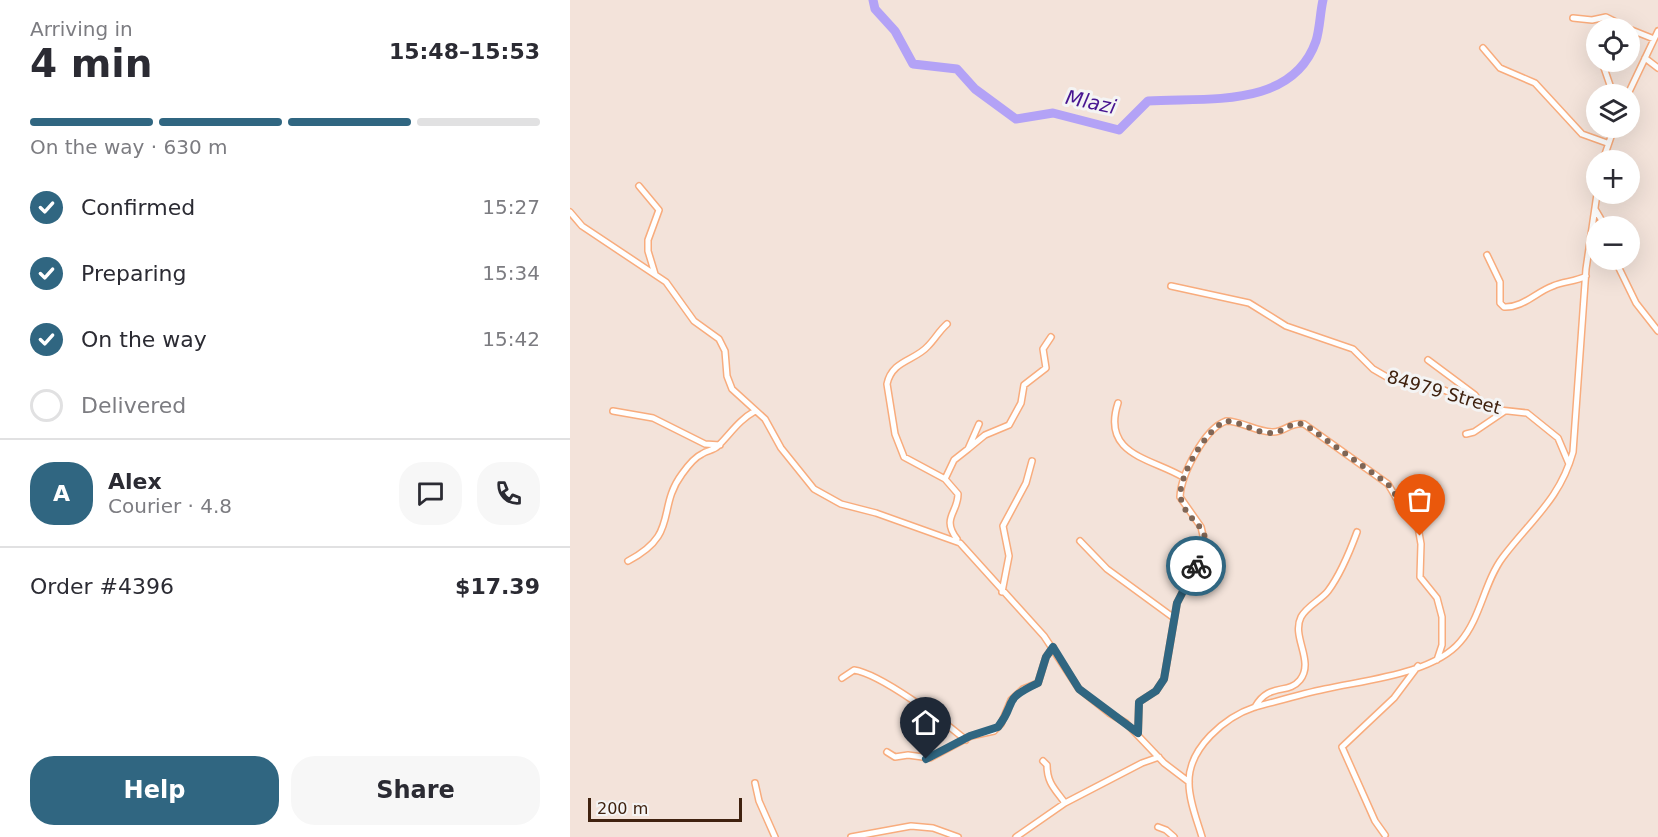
<!DOCTYPE html>
<meta charset="utf-8">
<style>
:root{--surface:#fff;--page:#f7f7f7;--text:#2b2b33;--muted:#7c7c81;--line:#e1e1e2;--accent:#306681}
body{margin:0;font-family:"DejaVu Sans",sans-serif;background:var(--page);color:var(--text);height:100vh;display:flex;flex-direction:column;font-size:22px;white-space:nowrap}
*{box-sizing:border-box;margin:0}
p{font-size:20px;color:var(--muted)}
.icon{flex:none;width:33px;height:33px;fill:none;stroke:currentColor;stroke-width:2;stroke-linecap:round;stroke-linejoin:round}
.map{position:relative;flex:1;overflow:hidden}
.drawer{display:flex;flex-direction:column;background:var(--surface);width:570px}
.drawer>*{flex:none}
.fabs{position:absolute;left:1016px;top:18px;display:grid;gap:12px}
.fabs a{display:grid;place-items:center;width:54px;height:54px;border-radius:50%;background:var(--surface);box-shadow:0 6px 24px #0002;font-size:30px}
.scale{position:absolute;left:18px;bottom:15px;width:154px;box-sizing:border-box;padding-left:6px;border:3px solid #40220f;border-top:0;font-size:16px;line-height:21px;white-space:nowrap;color:#40220f;-webkit-text-stroke:4px #f4f4f4;paint-order:stroke}
.pin{position:absolute;display:grid;place-items:center;width:51px;height:51px;color:#fff;margin:-62px -26px;border-radius:50% 50% 50% 0;rotate:-45deg;box-shadow:0 0 6px #0007}
.pin .icon{rotate:45deg}
.courier{position:absolute;display:grid;place-items:center;width:60px;height:60px;margin:-30px;border:4px solid #306681;border-radius:50%;background:#fff;color:#222;box-shadow:0 2px 8px #0007}
.summary em{font-style:normal;font-weight:700}
.summary div{display:flex;flex-direction:column-reverse}
.summary{display:flex;align-items:center;justify-content:space-between;height:102px;padding:0 30px}
h1{font-size:39px;font-weight:700;line-height:45px}
.bar{display:grid;grid-template-columns:repeat(4,1fr);gap:9px 6px;align-content:center;height:72px;padding:0 30px}
.bar i{height:8px;border-radius:4px;background:var(--line)}
.bar .on{background:var(--accent)}
.bar p{grid-column:span 4}
.line{display:flex;align-items:center;gap:15px;padding:0 30px;border-top:2px solid var(--line)}
.line div{flex:1}
.round{display:grid;place-items:center;flex:none;width:63px;height:63px;border-radius:24px;background:var(--page)}
ol{padding:0 30px;list-style:none}
li{display:flex;align-items:center;gap:18px;height:66px}
li p{margin-inline-start:auto}
li .icon{padding:6px;border-radius:50%;background:var(--accent);color:#fff;stroke-width:4}
li:last-child{color:var(--muted)}
li i{width:33px;height:33px;border:3px solid var(--line);border-radius:50%}
.cta{display:flex;gap:12px;margin-top:auto;padding:12px 30px}
.cta a{flex:1;height:69px;border-radius:24px;background:var(--accent);color:#fff;font-size:24px;font-weight:700;line-height:69px;text-align:center}
.cta a+a{background:var(--page);color:var(--text)}
main{display:flex;flex:1;min-height:0}
.map>svg:first-child{display:block}
</style>
<main>
<section class="drawer">
<div class="summary"><div><h1>4 min</h1><p>Arriving in</p></div><em>15:48–15:53</em></div>
<div class="bar"><i class="on"></i><i class="on"></i><i class="on"></i><i></i><p>On the way · 630 m</p></div>
<ol>
<li><svg class="icon" aria-label="check" viewBox="0 0 24 24"><path d="M5 12l5 5 9-10"/></svg>Confirmed<p>15:27</p></li>
<li><svg class="icon" aria-label="check" viewBox="0 0 24 24"><path d="M5 12l5 5 9-10"/></svg>Preparing<p>15:34</p></li>
<li><svg class="icon" aria-label="check" viewBox="0 0 24 24"><path d="M5 12l5 5 9-10"/></svg>On the way<p>15:42</p></li>
<li><i></i>Delivered</li>
</ol>
<div class="line" style="height:108px"><b class="round" style="background:var(--accent);color:#fff">A</b><div><b>Alex</b><p>Courier · 4.8</p></div><a class="round"><svg class="icon" aria-label="chat" viewBox="0 0 24 24"><path d="M4 5h16v11H9l-5 4z"/></svg></a><a class="round"><svg class="icon" aria-label="phone" viewBox="0 0 24 24"><path d="M5 4h4l2 5-3 2q2 4 5 5l2-3 5 2v4C11 20 4 13 5 4z"/></svg></a></div>
<div class="line" style="height:78px"><div>Order #4396</div><b>$17.39</b></div>
<div class="cta"><a>Help</a><a>Share</a></div>
</section>
<div class="map">
<svg width="1088" height="837" viewBox="0 0 1088 837">
<rect width="100%" height="100%" fill="#f3e3da"/>
<g fill="none" stroke-linecap="round" stroke-linejoin="round">
<!-- river -->
<path stroke="#b3a2f6" stroke-width="9" d="M303 0 305 9 325 31 343 64 387 69 405 89 446 119 483 113 549 130 578 101C635 97 722 110 746 41 750 28 750 13 753 0"/>
<!-- minor casing -->
<g stroke="#f8ac7d" stroke-width="8">
<path id="minor" d="M1003 18 1022 20 1036 17 1058 28
M1059 29 1084 39
M913 48 930 68 965 83 1012 134 1037 143
M1075 58 1088 68
M1032 62 1041 88 1049 94
M1058 94 1088 31
M1033 160 1044 128
M69 186 89 210 78 240V251L85 274
M1025 209 1035 226
M0 212 12 226 96 282 124 321 149 339 155 351 157 376 162 389 195 419 211 448 244 489 271 504 306 513 390 543 474 636 509 689 539 713 556 723 594 763 619 782
M917 255 930 282V303L934 307C953 308 966 292 983 286 994 281 1005 282 1016 276
M1045 260 1066 303 1088 331
M601 286 679 303 716 326 783 349 803 369 822 380 869 388 920 409 957 413 988 438 999 464
M858 360 905 395 913 406
M548 403C531 455 581 458 613 477
M43 411 83 418 135 444 150 445
M896 434 904 432 935 411
M398 449 415 435 439 425 451 403 454 385 476 368 473 349 481 337
M375 479 334 457 325 434 317 384C322 360 345 361 358 346 365 339 369 331 377 324
M387 539C371 518 388 513 388 494L375 479 384 460 398 449 409 424
M510 541 537 569 604 618
M58 561C110 534 86 509 112 474 117 467 125 457 132 454 137 450 143 451 148 446 161 433 169 420 185 411
M432 592 439 556 433 526 456 483 462 461
M272 678 284 670C311 674 373 721 396 740
M685 707C699 682 718 695 730 680 745 661 721 637 731 617 737 606 751 600 758 591 770 575 780 551 787 532
M568 733 569 702 586 691 594 679 607 603 632 555 635 544 631 527 610 497C611 475 634 429 656 421 672 421 686 432 703 432 715 432 720 422 734 424L818 484 834 511 848 527 851 544 850 577 867 598 872 617V645L867 660
M317 752 325 757 338 755 360 758 401 736 424 731 431 724 441 700 453 689 468 683 476 657 483 647
M473 761 477 765C477 783 485 789 495 803
M185 783 189 801 205 837
M588 827 596 830 604 837
M815 835 805 821 772 747 824 698 848 666
M281 837 341 826 363 828 388 837
M446 837 495 803 572 763 589 757
M632 837C627 820 619 801 619 783 618 748 655 717 685 707 708 701 731 694 755 689 795 680 863 674 890 642 911 618 914 582 933 557 961 520 990 499 1003 452L1016 269 1027 194"/>
</g>
<!-- minor -->
<use href="#minor" stroke="#fff" stroke-width="5"/>
</g>
<g fill="none" stroke-linecap="round" stroke-linejoin="round">
<!-- done -->
<path stroke="#7f6656" stroke-width="6" stroke-dasharray="0 10.8" d="M626 566C651 526 618 527 611 499 606 479 637 428 656 421 672 421 691 437 707 432 719 428 721 422 734 424L818 484 848 527 850 536"/>
<!-- route -->
<path stroke="#306681" stroke-width="8" d="M356 759 400 736 428 727C448 701 430 701 468 683L476 657 483 647 509 689 568 733 569 702 586 691 594 679 607 603 626 566"/>
</g>
<g text-anchor="middle" dominant-baseline="central" stroke-width="6" stroke-linejoin="round" paint-order="stroke">
<!-- street labels -->
<g font-size="18" fill="#40220f" stroke="#f4f4f4">
<text transform="translate(874 392) rotate(16)">84979 Street</text>
</g>
<!-- water labels -->
<g font-size="20" font-style="italic" fill="#471591" stroke="#f4f4f4">
<text transform="translate(521 102) rotate(12)">Mlazi</text>
</g>
</g>
</svg>
<div class="fabs">
<a><svg class="icon" aria-label="locate" viewBox="0 0 24 24"><circle cx="12" cy="12" r="6"/><path d="M12 2v4M12 18v4M2 12h4M18 12h4"/></svg></a>
<a><svg class="icon" aria-label="layers" viewBox="0 0 24 24"><path d="M12 4l9 5-9 5-9-5zM3 14l9 5 9-5"/></svg></a>
<a>+</a>
<a>−</a>
</div>
<div class="scale">200 m</div>
<div class="pin" style="left:850px;top:536px;background:#ea580c"><svg class="icon" aria-label="bag" viewBox="0 0 24 24"><path d="M5 8h14l-1 12H6zM9 8a3 3 0 0 1 6 0"/></svg></div>
<div class="pin" style="left:356px;top:759px;background:#1f2937"><svg class="icon" aria-label="home" viewBox="0 0 24 24"><path d="M3 11l9-7 9 7M6 9v11h12V9"/></svg></div>
<div class="courier" style="left:626px;top:566px"><svg class="icon" aria-label="bike" viewBox="0 0 24 24"><circle cx="6" cy="16" r="4"/><circle cx="18" cy="16" r="4"/><path d="M6 16l4-8h5l3 8M10 8l3 8H6M13 5h3"/></svg></div>
</div>
</main>
